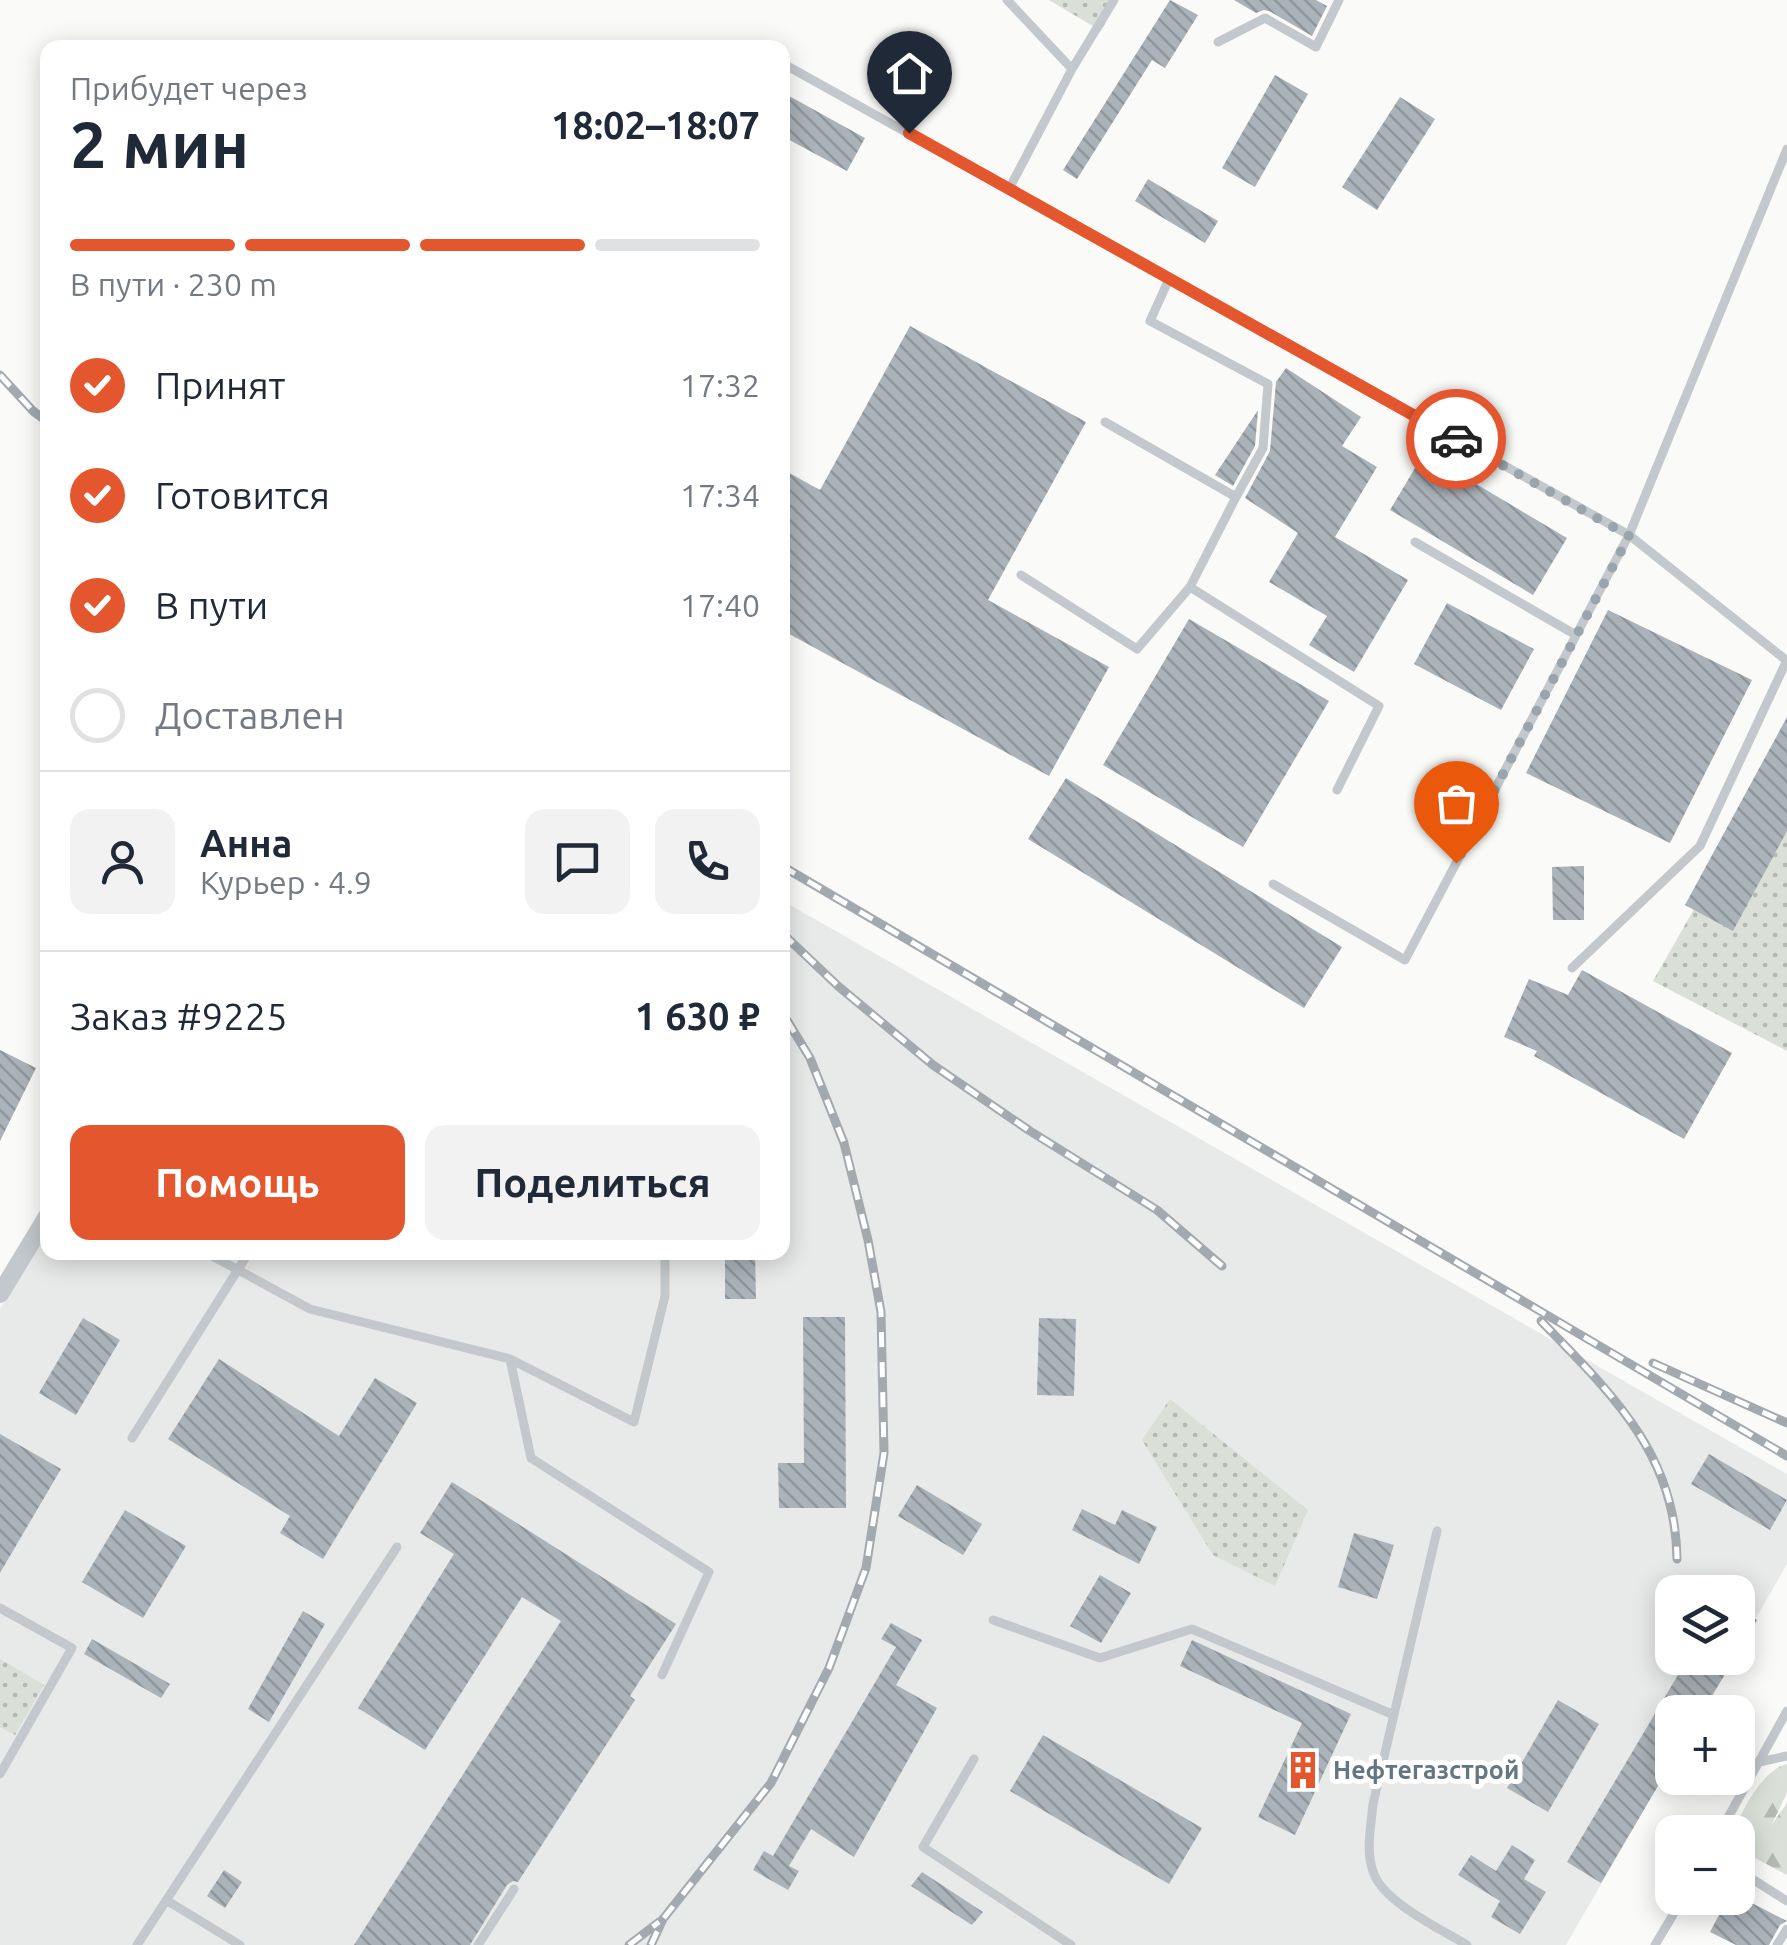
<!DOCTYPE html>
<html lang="ru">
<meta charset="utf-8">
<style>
:root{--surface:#fff;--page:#f2f2f3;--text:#1f2937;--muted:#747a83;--line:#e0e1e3;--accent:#e4572e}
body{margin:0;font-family:Ubuntu,sans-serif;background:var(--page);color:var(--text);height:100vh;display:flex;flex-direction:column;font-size:38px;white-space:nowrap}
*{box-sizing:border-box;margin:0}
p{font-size:32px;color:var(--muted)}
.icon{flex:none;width:55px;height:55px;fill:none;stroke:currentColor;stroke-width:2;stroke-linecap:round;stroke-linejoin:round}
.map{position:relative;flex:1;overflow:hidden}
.sheet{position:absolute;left:40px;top:40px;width:750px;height:1220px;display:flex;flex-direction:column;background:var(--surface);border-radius:20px;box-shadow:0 5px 25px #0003}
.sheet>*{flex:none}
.tools{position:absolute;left:1655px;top:1575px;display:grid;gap:20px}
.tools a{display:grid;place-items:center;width:100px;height:100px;border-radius:20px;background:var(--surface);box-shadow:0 5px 25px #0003;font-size:50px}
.pin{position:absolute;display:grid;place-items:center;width:85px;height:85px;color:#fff;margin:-102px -42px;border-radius:50% 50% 50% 0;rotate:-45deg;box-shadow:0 0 10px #0007}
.pin .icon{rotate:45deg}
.courier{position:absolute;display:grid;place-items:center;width:100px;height:100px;margin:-50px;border:8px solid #e4572e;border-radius:50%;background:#fff;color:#222;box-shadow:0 2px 12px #0007}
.headline em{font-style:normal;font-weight:700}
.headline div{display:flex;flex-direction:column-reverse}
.headline{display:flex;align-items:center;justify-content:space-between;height:170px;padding:0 30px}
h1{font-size:65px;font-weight:700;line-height:75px}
.bar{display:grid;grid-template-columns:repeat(4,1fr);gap:15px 10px;align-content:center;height:120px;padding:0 30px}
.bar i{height:12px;border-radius:8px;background:var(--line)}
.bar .selected{background:var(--accent)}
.bar p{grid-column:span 4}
.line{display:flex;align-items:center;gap:25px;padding:0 30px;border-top:2px solid var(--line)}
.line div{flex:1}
.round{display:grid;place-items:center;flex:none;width:105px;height:105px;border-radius:20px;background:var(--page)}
ol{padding:0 30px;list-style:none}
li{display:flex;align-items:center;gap:30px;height:110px}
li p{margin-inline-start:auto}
li .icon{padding:10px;border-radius:50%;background:var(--accent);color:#fff;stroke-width:4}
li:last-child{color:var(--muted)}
li i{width:55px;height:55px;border:5px solid var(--line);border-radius:50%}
.cta{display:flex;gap:20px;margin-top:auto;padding:20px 30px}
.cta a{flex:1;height:115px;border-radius:20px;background:var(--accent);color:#fff;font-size:40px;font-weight:700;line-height:115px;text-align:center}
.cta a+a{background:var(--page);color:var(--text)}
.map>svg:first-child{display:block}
</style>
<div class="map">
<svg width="1787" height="1945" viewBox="0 0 1787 1945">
<defs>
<pattern id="grass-dots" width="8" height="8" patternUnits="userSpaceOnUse" patternTransform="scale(2.5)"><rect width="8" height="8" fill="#dadfd7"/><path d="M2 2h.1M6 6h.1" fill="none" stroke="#b4b9b4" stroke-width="1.8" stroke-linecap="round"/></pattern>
<pattern id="forest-firs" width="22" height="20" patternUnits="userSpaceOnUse" patternTransform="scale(2.5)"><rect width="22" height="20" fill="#dadfd7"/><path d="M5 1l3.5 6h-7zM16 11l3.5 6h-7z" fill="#b4b9b4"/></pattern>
<pattern id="building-back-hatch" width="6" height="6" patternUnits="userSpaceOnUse" patternTransform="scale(2.5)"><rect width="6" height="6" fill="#aab3b9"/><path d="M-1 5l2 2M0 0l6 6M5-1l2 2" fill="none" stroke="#8e969c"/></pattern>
</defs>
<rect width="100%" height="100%" fill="#fafaf8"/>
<!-- built -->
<path fill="#e8e9e9" d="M783 901 1787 1474V1564L1738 1649V1592H1672V1658H1733L1701 1712H1672V1761L1566 1945H0V1309L47 1233 48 1252H782Z"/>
<!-- grass -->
<path fill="url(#grass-dots)" d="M1049 0H1118L1101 31Z
M1787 746V1051L1653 981Z
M1170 1399 1308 1510 1275 1586 1213 1555 1142 1440Z
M0 1659 44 1685 15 1735 0 1727Z"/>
<!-- forest -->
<path fill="url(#forest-firs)" d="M1787 1764V1793L1771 1826 1787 1803V1875L1740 1850 1738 1832H1734C1741 1811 1763 1769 1787 1764Z"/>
<!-- building -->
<path fill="url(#building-back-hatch)" d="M1170 0 1198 15 1165 68 1152 60 1077 179 1063 170Z
M1234 0H1316L1327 6 1312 36 1269 11 1264 10 1256 13Z
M1275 75 1308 94 1255 187 1222 168Z
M782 92 865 138 847 171 782 136Z
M1400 97 1435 119 1377 210 1342 187Z
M1148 179 1218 221 1205 243 1135 201Z
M910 326 1086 422 988 600 1109 667 1049 776 782 630V469L820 490Z
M1286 368 1361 417 1342 446 1377 467 1335 537 1408 580 1354 672 1309 645 1327 616 1269 582 1298 533 1245 498 1270 451 1276 382Z
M1258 410 1255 446 1233 486 1215 475Z
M1424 453 1567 538 1533 595 1390 510Z
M1447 603 1534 649 1501 710 1414 664Z
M1608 610 1752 680 1670 843 1526 773Z
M1189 619 1329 701 1243 847 1103 765Z
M1787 717V831L1733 931 1685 905Z
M1066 778 1342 947 1304 1008 1028 839Z
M1584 866V920H1553L1552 867Z
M1582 970 1732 1053 1684 1139 1534 1056 1537 1051 1504 1037 1529 979 1568 995Z
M0 1050 36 1068 0 1141Z
M725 1252H755L756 1299H725Z
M803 1317H845L846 1508H779L778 1463H804Z
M83 1318 120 1340 76 1415 39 1393Z
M1039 1318 1076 1319 1074 1396 1037 1395Z
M219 1359 339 1436 375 1378 417 1403 323 1559 280 1533 290 1516 168 1439Z
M0 1434 61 1469 0 1573Z
M1709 1454 1787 1500 1770 1530 1691 1484Z
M452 1482 676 1624 630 1696 635 1700 518 1882 513 1881 507 1885 470 1945H354L561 1621 522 1597 425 1750 358 1708 454 1554 420 1533Z
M917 1485 982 1524 963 1555 898 1516Z
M1082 1509 1115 1525 1122 1510 1157 1527 1139 1564 1072 1530Z
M125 1510 186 1546 143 1618 82 1582Z
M1354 1533 1394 1545 1377 1599 1338 1587Z
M1100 1575 1131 1593 1101 1643 1070 1626Z
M1738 1608 1757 1620 1738 1652Z
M303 1611 325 1624 269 1722 248 1709Z
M891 1623 922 1640 896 1685 937 1708 854 1857 811 1829 789 1866 799 1871 788 1890 753 1870 764 1851 773 1856 896 1647 881 1639Z
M92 1639 170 1684 161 1698 84 1654Z
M1192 1640 1351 1714 1295 1835 1258 1817 1302 1723 1180 1666Z
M1688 1658H1735L1702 1712H1672V1762L1601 1883 1567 1862Z
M1558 1700 1599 1724 1548 1812 1507 1788Z
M1043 1735 1202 1828 1169 1884 1010 1791Z
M1512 1845 1535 1860 1524 1879 1546 1892 1520 1934 1491 1917 1500 1901 1458 1875 1471 1855 1496 1871Z
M224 1870 242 1882 225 1908 207 1896Z
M922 1872 983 1912 972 1925 911 1886Z
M1728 1898H1742L1787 1921 1780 1925 1769 1945H1736L1710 1932Z"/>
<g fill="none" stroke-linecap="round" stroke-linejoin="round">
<!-- service -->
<path stroke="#c3c8cc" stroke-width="9" d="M1007 0 1072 69 1009 189
M1218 42 1265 18 1316 47 1339 0
M746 48 749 45 753 48
M782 63 1629 535 1786 660
M1072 69 1114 0
M1105 422 1236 497 1263 448 1268 384 1150 321 1169 279
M1236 497 1190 587 1379 706 1337 790
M1415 542 1576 635
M1021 575 1137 649 1190 587
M1273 884 1405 960 1629 535 1787 149
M1572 968 1700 846 1787 660
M205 1252 310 1309 510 1359 634 1422 665 1296V1252
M510 1359 531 1458 709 1572 662 1675
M132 1438 249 1252
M1437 1531 1373 1804C1371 1827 1365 1852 1374 1874 1385 1903 1441 1929 1467 1945
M0 1608 72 1648 0 1774
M993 1620 1100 1658 1192 1629 1394 1715
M974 1759 923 1847 1071 1945
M1759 1762 1787 1756
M1720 1832 1787 1711
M1738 1870 1787 1901
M166 1900 240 1945
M137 1945 397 1547
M478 1945 514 1889
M1655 1945 1683 1898
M1777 1945 1787 1929"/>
<!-- minor -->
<path stroke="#c3c8cc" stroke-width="18" d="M0 1294 48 1215"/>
<!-- rail casing -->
<g stroke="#a2aab0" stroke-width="9">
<path id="rail" d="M0 375 33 411 48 422
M782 866 1787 1456
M782 933 838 986 933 1065 1030 1131 1157 1210 1222 1266
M1541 1321C1610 1392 1676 1453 1677 1559
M1653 1363 1787 1423
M629 1945 659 1922
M651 1945 663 1919 771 1783 829 1668 866 1568 884 1453 881 1312 868 1240 844 1143 810 1058 782 1012"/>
</g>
<!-- rail -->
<use href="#rail" stroke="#fff" stroke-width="5" stroke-dasharray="15" stroke-linecap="butt"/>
</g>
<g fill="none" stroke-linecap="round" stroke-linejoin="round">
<!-- done -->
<path stroke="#99a4ac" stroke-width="10" stroke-dasharray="0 18" d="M1456 439 1629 536 1456 863"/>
<!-- route -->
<path stroke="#e4572e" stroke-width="12" d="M909 133 1456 439"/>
</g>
<!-- icons -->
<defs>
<g id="building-bare" transform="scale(3)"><path d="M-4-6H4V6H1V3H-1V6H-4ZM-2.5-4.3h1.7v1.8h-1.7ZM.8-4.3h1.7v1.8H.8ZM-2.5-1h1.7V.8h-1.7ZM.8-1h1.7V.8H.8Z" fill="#e4572e" stroke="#fff" stroke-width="2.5" paint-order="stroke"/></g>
</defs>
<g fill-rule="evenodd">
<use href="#building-bare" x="1303" y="1770"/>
</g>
<g text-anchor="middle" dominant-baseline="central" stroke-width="10" stroke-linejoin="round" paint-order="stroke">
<!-- poi labels -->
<g font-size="25" font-weight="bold" fill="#657683" stroke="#fff" text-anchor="start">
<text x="1333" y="1770">Нефтегазстрой</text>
</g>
</g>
</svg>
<div class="tools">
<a><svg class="icon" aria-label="layers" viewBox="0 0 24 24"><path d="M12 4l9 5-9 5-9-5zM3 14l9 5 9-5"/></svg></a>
<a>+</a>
<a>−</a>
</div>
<div class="pin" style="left:1456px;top:863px;background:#ea580c"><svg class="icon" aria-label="bag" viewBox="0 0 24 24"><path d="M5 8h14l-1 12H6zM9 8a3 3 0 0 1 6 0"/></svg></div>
<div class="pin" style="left:909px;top:133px;background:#1f2937"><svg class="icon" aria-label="home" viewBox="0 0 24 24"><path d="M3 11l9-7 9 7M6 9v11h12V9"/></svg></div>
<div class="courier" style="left:1456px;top:439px"><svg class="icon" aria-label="car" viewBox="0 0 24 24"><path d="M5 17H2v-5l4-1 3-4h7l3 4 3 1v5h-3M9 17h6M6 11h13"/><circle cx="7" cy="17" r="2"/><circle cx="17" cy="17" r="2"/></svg></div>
<section class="sheet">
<div class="headline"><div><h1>2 мин</h1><p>Прибудет через</p></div><em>18:02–18:07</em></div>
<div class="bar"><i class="selected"></i><i class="selected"></i><i class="selected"></i><i></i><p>В пути · 230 m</p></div>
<ol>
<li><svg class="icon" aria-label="check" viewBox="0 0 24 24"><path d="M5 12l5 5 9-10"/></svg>Принят<p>17:32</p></li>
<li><svg class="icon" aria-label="check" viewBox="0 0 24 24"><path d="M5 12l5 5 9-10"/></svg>Готовится<p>17:34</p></li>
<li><svg class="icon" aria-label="check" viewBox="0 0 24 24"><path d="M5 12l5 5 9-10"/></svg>В пути<p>17:40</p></li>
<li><i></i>Доставлен</li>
</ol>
<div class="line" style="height:180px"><a class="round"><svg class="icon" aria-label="person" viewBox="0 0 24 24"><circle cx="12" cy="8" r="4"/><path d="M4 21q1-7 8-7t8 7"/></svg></a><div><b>Анна</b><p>Курьер · 4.9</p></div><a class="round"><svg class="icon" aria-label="chat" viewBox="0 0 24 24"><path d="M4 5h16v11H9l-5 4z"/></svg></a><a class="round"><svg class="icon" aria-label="phone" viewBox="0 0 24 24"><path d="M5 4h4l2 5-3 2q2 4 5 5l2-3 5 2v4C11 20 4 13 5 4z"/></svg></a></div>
<div class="line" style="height:130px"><div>Заказ #9225</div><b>1 630 ₽</b></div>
<div class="cta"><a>Помощь</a><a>Поделиться</a></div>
</section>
</div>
